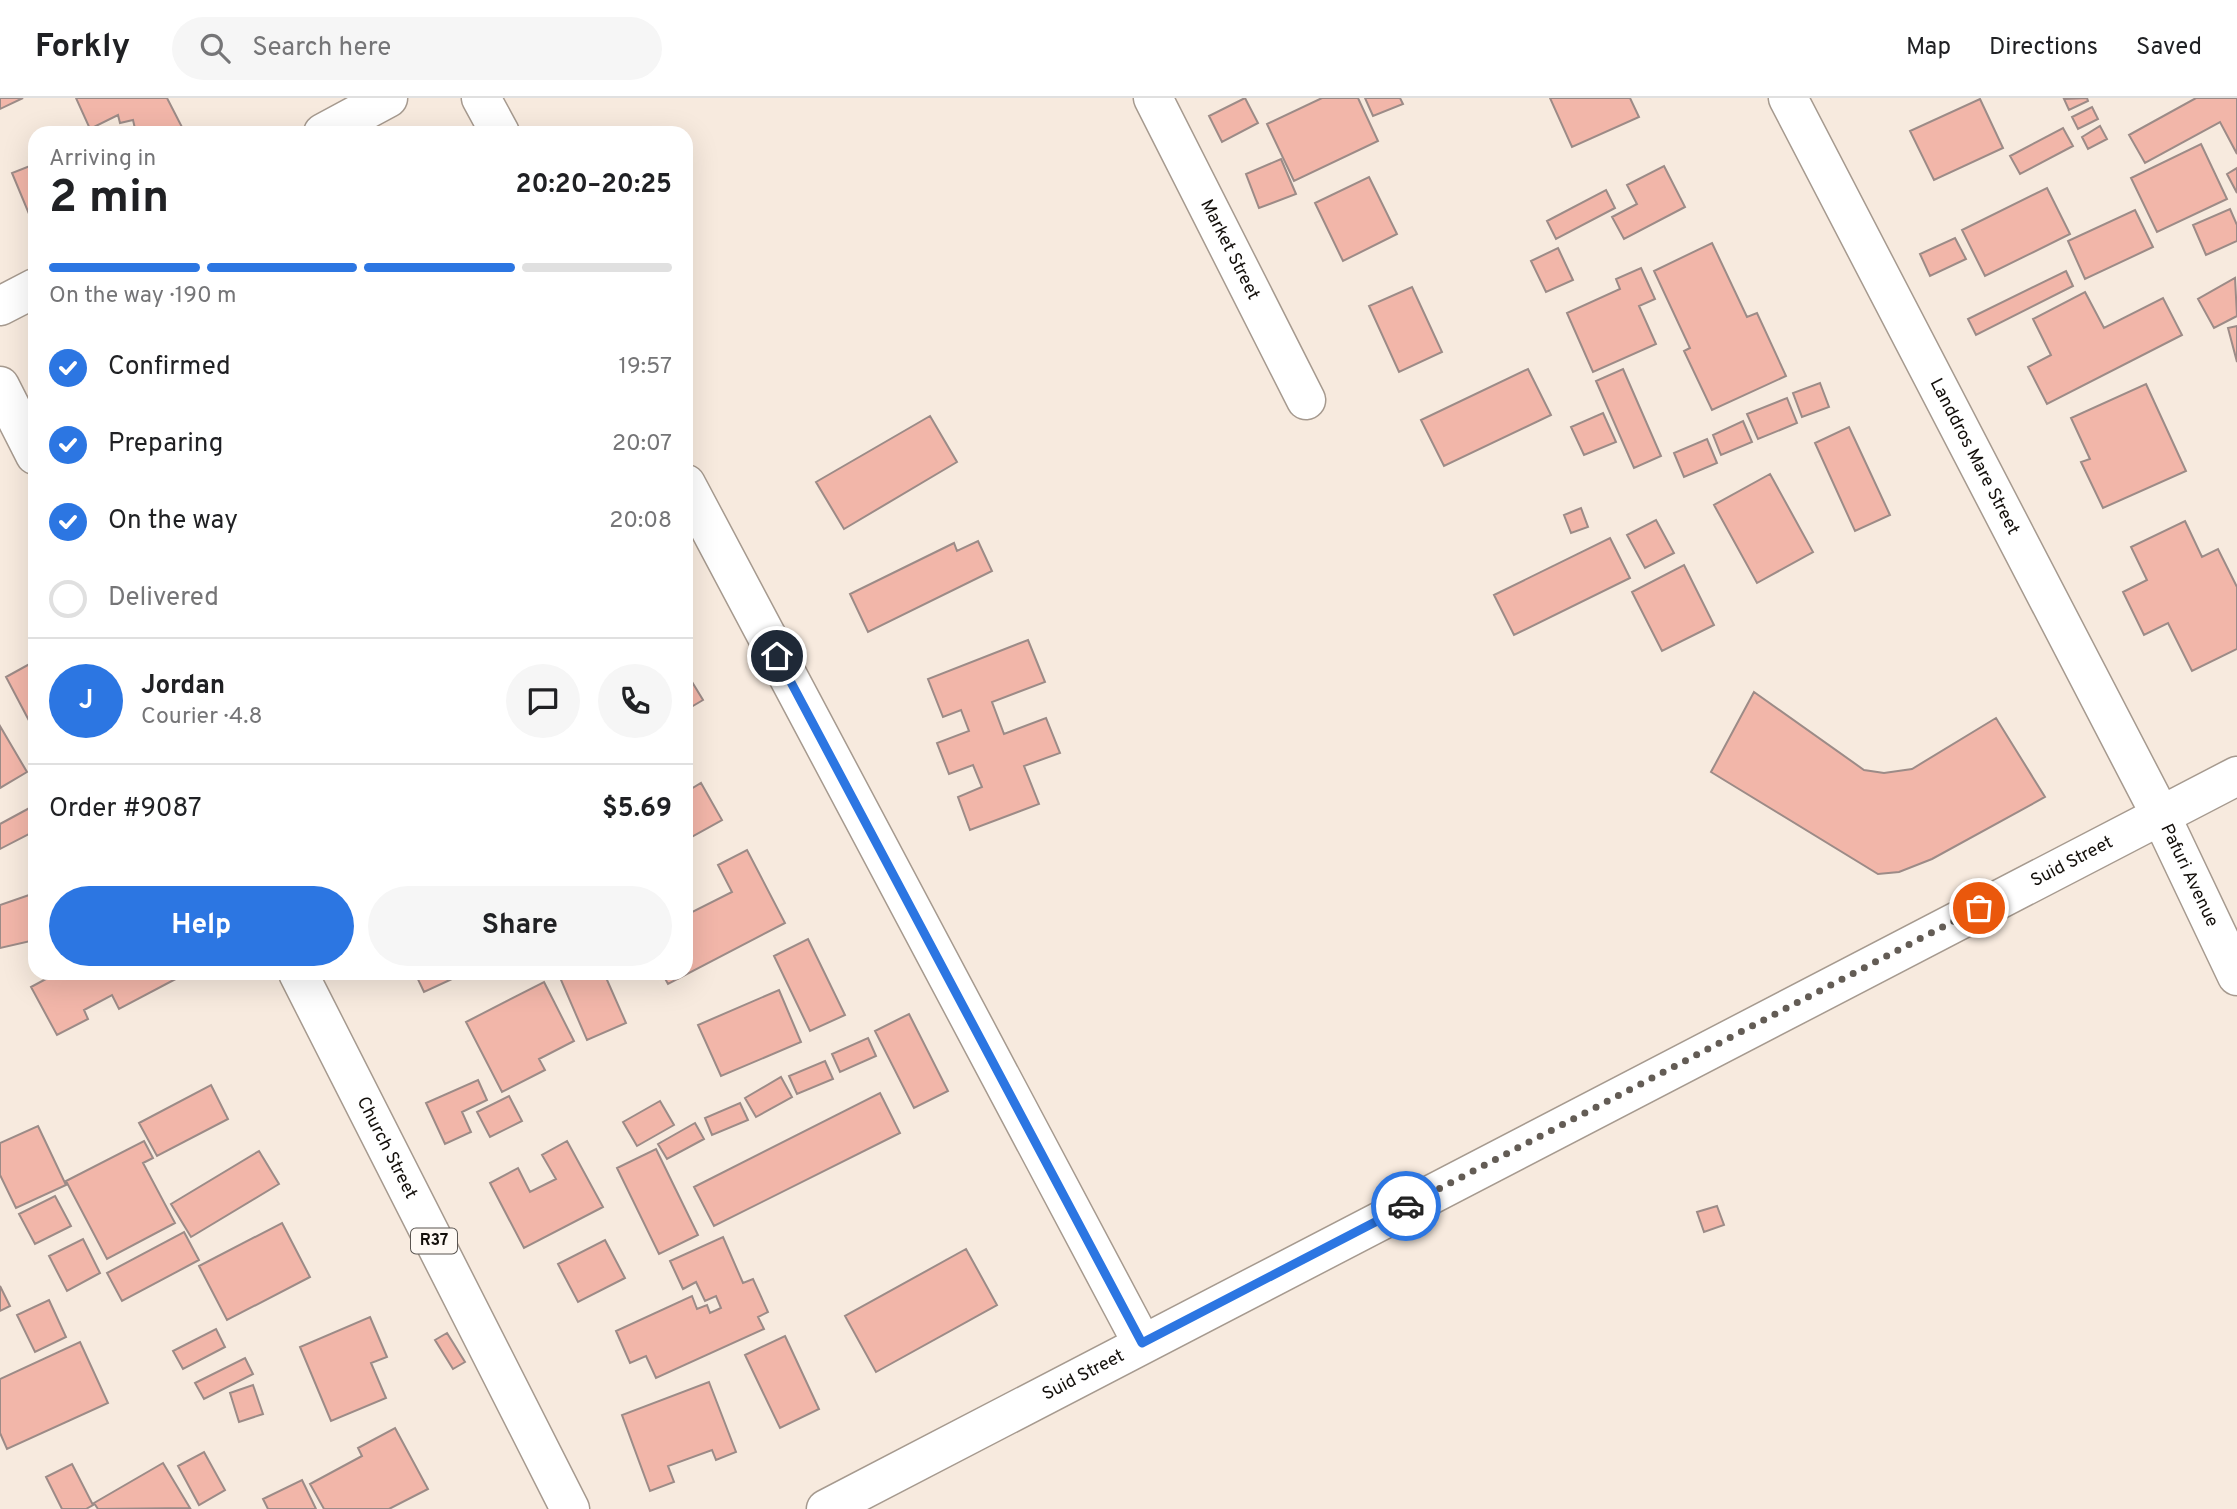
<!DOCTYPE html>
<meta charset="utf-8">
<style>
:root{--surface:#fff;--page:#f6f6f6;--text:#202124;--muted:#757577;--line:#e0e0e0;--accent:#2c76e2}
body{margin:0;font-family:Overpass,sans-serif;background:var(--page);color:var(--text);height:100vh;display:flex;flex-direction:column;font-size:26px;white-space:nowrap}
*{box-sizing:border-box;margin:0}
p{font-size:23px;color:var(--muted)}
.icon{flex:none;width:38px;height:38px;fill:none;stroke:currentColor;stroke-width:2;stroke-linecap:round;stroke-linejoin:round}
.map{position:relative;flex:1;overflow:hidden}
.panel{position:absolute;left:28px;top:28px;width:665px;height:854px;display:flex;flex-direction:column;background:var(--surface);border-radius:21px;box-shadow:0 7px 28px #0002}
.panel>*{flex:none}
.pin{position:absolute;display:grid;place-items:center;width:60px;height:60px;color:#fff;margin:-30px;border:4px solid #fff;border-radius:50%;box-shadow:0 2px 7px #0007}
.courier{position:absolute;display:grid;place-items:center;width:70px;height:70px;margin:-35px;border:5px solid #2c76e2;border-radius:50%;background:#fff;color:#222;box-shadow:0 2px 9px #0007}
.headline em{font-style:normal;font-weight:700}
.headline div{display:flex;flex-direction:column-reverse}
.headline{display:flex;align-items:center;justify-content:space-between;height:119px;padding:0 21px}
h1{font-size:46px;font-weight:700;line-height:52px}
.bar{display:grid;grid-template-columns:repeat(4,1fr);gap:10px 7px;align-content:center;height:84px;padding:0 21px}
.bar i{height:9px;border-radius:5px;background:var(--line)}
.bar .current{background:var(--accent)}
.bar p{grid-column:span 4}
.line{display:flex;align-items:center;gap:18px;padding:0 21px;border-top:2px solid var(--line)}
.line div{flex:1}
.round{display:grid;place-items:center;flex:none;width:74px;height:74px;border-radius:37px;background:var(--page)}
ol{padding:0 21px;list-style:none}
li{display:flex;align-items:center;gap:21px;height:77px}
li p{margin-inline-start:auto}
li .icon{padding:7px;border-radius:50%;background:var(--accent);color:#fff;stroke-width:4}
li:last-child{color:var(--muted)}
li i{width:38px;height:38px;border:4px solid var(--line);border-radius:50%}
.cta{display:flex;gap:14px;margin-top:auto;padding:14px 21px}
.cta a{flex:1;height:80px;border-radius:42px;background:var(--accent);color:#fff;font-size:28px;font-weight:700;line-height:80px;text-align:center}
.cta a+a{background:var(--page);color:var(--text)}
header{display:flex;align-items:center;gap:42px;box-sizing:border-box;height:98px;padding:0 35px;background:var(--surface);border-bottom:2px solid var(--line)}
header strong{font-size:33px}
nav{display:flex;gap:38px;margin-inline-start:auto;font-size:24px}
.search{width:490px;height:63px;background:var(--page);display:flex;align-items:center;gap:18px;box-sizing:border-box;padding:0 24px;border-radius:38px;color:var(--muted);font-size:26px}
.map>svg:first-child{display:block}
</style>
<header>
<strong>Forkly</strong>
<div class="search"><svg class="icon" aria-label="search" viewBox="0 0 24 24"><circle cx="10" cy="10" r="6"/><path d="M15 15l6 6"/></svg>Search here</div>
<nav><a>Map</a><a>Directions</a><a>Saved</a></nav>
</header>
<div class="map">
<svg width="2237" height="1411" viewBox="0 0 2237 1411">
<rect width="100%" height="100%" fill="#f7eade"/>
<!-- building -->
<path fill="#f2b6a9" stroke="#9c8b87" stroke-width="2" d="M0 0H23L0 11Z
M76 0H167L185 35H136L133 22 120 25 118 17 90 31Z
M1245 0 1258 25 1222 44 1209 18Z
M1322 0H1358L1378 43 1294 83 1267 26Z
M1365 0H1400L1403 6 1373 18Z
M1550 0H1630L1639 19 1572 49Z
M2087 0 2088 3 2069 12 2064 1Z
M2196 0H2237V56L2220 24 2145 65 2129 37Z
M1980 1 2003 50 1934 82 1910 33Z
M2092 9 2098 21 2078 31 2072 19Z
M2100 28 2107 41 2088 51 2082 39Z
M2063 30 2073 48 2020 76 2010 58Z
M2201 46 2227 101 2157 134 2131 80Z
M1281 61 1296 96 1259 110 1246 76Z
M35 66V113L29 116 12 75Z
M1664 68 1685 109 1624 141 1612 119 1637 106 1627 87Z
M2237 70V95L2227 76Z
M1369 79 1397 136 1343 163 1315 105Z
M2047 90 2070 136 1985 178 1962 132Z
M1606 92 1615 110 1556 141 1547 123Z
M2230 111 2237 127V143L2206 157 2193 127Z
M2135 112 2153 149 2085 181 2068 143Z
M1955 140 1966 161 1930 178 1920 156Z
M1712 145 1747 219 1757 215 1786 278 1712 312 1684 253 1690 250 1654 173Z
M1558 150 1573 182 1546 194 1531 163Z
M1641 170 1655 201 1639 208 1656 246 1593 274 1567 215 1620 191 1616 181Z
M2066 173 2073 188 1976 237 1968 221Z
M2235 180 2237 218 2214 230 2198 201Z
M1412 189 1442 254 1399 274 1369 208Z
M2085 194 2104 230 2163 200 2182 237 2047 306 2028 269 2051 257 2033 221Z
M2237 228V264L2228 230Z
M1528 271 1551 317 1444 368 1421 322Z
M1623 271 1661 358 1634 370 1596 283Z
M1820 285 1829 309 1802 319 1793 295Z
M2146 286 2186 373 2103 410 2081 364 2090 361 2071 320Z
M1787 300 1797 325 1758 341 1747 316Z
M1603 315 1616 344 1584 357 1571 329Z
M930 318 957 364 844 431 816 384Z
M1743 323 1752 344 1721 357 1713 337Z
M1849 329 1890 417 1855 433 1815 345Z
M1707 341 1717 365 1684 379 1674 355Z
M1770 376 1813 454 1757 485 1714 407Z
M1581 410 1588 429 1571 435 1564 417Z
M1656 422 1674 455 1645 470 1627 437Z
M2185 423 2202 459 2218 451 2237 489V551L2192 573 2168 525 2144 537 2123 494 2147 482 2131 449Z
M1610 440 1630 480 1514 537 1494 497Z
M978 443 992 473 868 534 850 496 954 445 957 453Z
M1684 467 1714 527 1662 553 1632 494Z
M1028 542 1045 584 992 604 1004 636 1046 620 1060 655 1024 668 1039 706 970 732 958 699 982 689 973 667 949 676 937 645 969 633 961 612 943 619 928 581Z
M35 563V634L6 579Z
M686 574 703 602 686 612Z
M1754 594 1864 672 1884 675 1912 671 1996 620 2045 699 1932 761 1899 774 1878 776 1711 674Z
M0 628 27 674 0 690Z
M701 685 722 722 686 742V694Z
M35 707V733L0 751V726Z
M747 752 785 825 668 886 662 875H686V817L732 794 718 767Z
M35 795V842L0 850V807Z
M808 841 845 917 810 933 774 858Z
M57 875H187L119 911 112 897 84 912 88 921 57 937 31 889Z
M415 875H465L424 894Z
M558 875H604L626 925 587 942Z
M544 884 574 943 539 961 545 972 502 994 466 924Z
M779 892 801 944 721 978 698 927Z
M909 916 948 993 914 1010 875 933Z
M868 940 876 958 840 974 832 956Z
M825 963 833 981 797 996 789 978Z
M781 979 792 999 756 1019 745 1000Z
M478 982 487 1002 462 1014 471 1034 445 1046 426 1005Z
M211 987 228 1021 157 1058 139 1025Z
M880 995 900 1035 714 1128 694 1089Z
M509 998 522 1023 490 1039 477 1014Z
M660 1003 674 1027 637 1048 623 1024Z
M740 1005 748 1022 712 1037 705 1020Z
M695 1025 704 1041 667 1061 658 1046Z
M38 1028 66 1087 16 1110 0 1077V1045Z
M144 1043 153 1060 143 1065 175 1125 107 1161 66 1083Z
M567 1043 603 1109 524 1150 490 1085 518 1070 530 1094 556 1081 542 1057Z
M656 1051 698 1137 659 1156 617 1070Z
M259 1053 279 1086 191 1139 171 1106Z
M55 1098 71 1128 35 1146 19 1116Z
M1717 1108 1724 1127 1704 1134 1697 1114Z
M282 1125 310 1179 227 1222 199 1168Z
M184 1134 199 1162 122 1203 107 1175Z
M723 1139 743 1185 753 1181 768 1214 758 1219 764 1231 656 1280 646 1258 630 1265 616 1233 692 1198 697 1211 707 1207 710 1215 721 1210 716 1198 705 1203 696 1184 683 1191 670 1163Z
M83 1141 100 1175 67 1193 49 1158Z
M605 1142 625 1180 578 1204 558 1166Z
M966 1151 997 1207 876 1274 845 1218Z
M0 1188 10 1208 0 1213Z
M49 1202 66 1239 35 1254 17 1217Z
M370 1219 387 1259 371 1265 386 1300 331 1323 300 1249Z
M216 1231 225 1249 183 1271 173 1253Z
M447 1235 465 1264 453 1271 435 1242Z
M785 1238 819 1311 780 1330 745 1257Z
M80 1244 108 1305 7 1351 0 1335V1281Z
M245 1260 253 1276 204 1301 195 1285Z
M709 1284 736 1354 716 1362 712 1352 668 1368 674 1384 650 1393 622 1317Z
M253 1287 263 1316 239 1324 230 1295Z
M395 1330 428 1391 389 1411H324L310 1386 362 1358 358 1350Z
M204 1354 225 1392 199 1407 178 1368Z
M163 1365 190 1410 98 1411 94 1405Z
M72 1366 93 1407 86 1411H62L46 1379Z
M302 1382 316 1411H268L263 1401Z"/>
<g fill="none" stroke-linecap="round" stroke-linejoin="round">
<!-- street casing -->
<g stroke="#a69a8f" stroke-width="41">
<g id="street">
<path d="M481 0 500 35"/>
<path id="s1" d="M1153 0 1306 302"/>
<path id="s2" d="M1788 0 2160 716 2237 878"/>
<path d="M686 386 1142 1245"/>
</g>
</g>
<!-- secondary casing -->
<g stroke="#a69a8f" stroke-width="41">
<g id="secondary">
<path d="M323 35 388 0"/>
<path d="M0 208 35 190"/>
<path id="s3" d="M826 1411 2237 678"/>
</g>
</g>
<!-- primary casing -->
<g stroke="#a69a8f" stroke-width="41">
<g id="primary">
<path d="M0 288 35 357"/>
<path id="s4" d="M298 875 570 1411"/>
</g>
</g>
<!-- street -->
<use href="#street" stroke="#fff" stroke-width="38"/>
<!-- secondary -->
<use href="#secondary" stroke="#fff" stroke-width="38"/>
<!-- primary -->
<use href="#primary" stroke="#fff" stroke-width="38"/>
</g>
<g fill="none" stroke-linecap="round" stroke-linejoin="round">
<!-- done -->
<path stroke="#635c55" stroke-width="7" stroke-dasharray="0 12.6" d="M1406 1108 1979 810"/>
<!-- route -->
<path stroke="#2c76e2" stroke-width="9" d="M777 558 1142 1245 1406 1108"/>
</g>
<g text-anchor="middle" dominant-baseline="central" stroke-width="5" stroke-linejoin="round" paint-order="stroke">
<!-- shield labels -->
<rect fill="#fef9f4" stroke="#5a5551" stroke-width="2" x="411" y="1130.5" width="46" height="25" rx="5"/>
<g font-size="16" font-weight="bold" fill="#130f0b">
<text x="434" y="1143">R37</text>
</g>
<!-- street labels -->
<g font-size="18" fill="#130f0b" stroke="#fef9f4">
<text stroke="none"><textPath href="#s1" startOffset="170">Market Street</textPath></text>
<text stroke="none"><textPath href="#s2" startOffset="404">Landdros Mare Street</textPath></text>
<text stroke="none"><textPath href="#s3" startOffset="1404">Suid Street</textPath></text>
<text stroke="none"><textPath href="#s2" startOffset="875">Pafuri Avenue</textPath></text>
<text stroke="none"><textPath href="#s4" startOffset="196">Church Street</textPath></text>
<text stroke="none"><textPath href="#s3" startOffset="290">Suid Street</textPath></text>
</g>
</g>
</svg>
<div class="pin" style="left:1979px;top:810px;background:#ea580c"><svg class="icon" aria-label="bag" viewBox="0 0 24 24"><path d="M5 8h14l-1 12H6zM9 8a3 3 0 0 1 6 0"/></svg></div>
<div class="pin" style="left:777px;top:558px;background:#1f2937"><svg class="icon" aria-label="home" viewBox="0 0 24 24"><path d="M3 11l9-7 9 7M6 9v11h12V9"/></svg></div>
<div class="courier" style="left:1406px;top:1108px"><svg class="icon" aria-label="car" viewBox="0 0 24 24"><path d="M5 17H2v-5l4-1 3-4h7l3 4 3 1v5h-3M9 17h6M6 11h13"/><circle cx="7" cy="17" r="2"/><circle cx="17" cy="17" r="2"/></svg></div>
<section class="panel">
<div class="headline"><div><h1>2 min</h1><p>Arriving in</p></div><em>20:20–20:25</em></div>
<div class="bar"><i class="current"></i><i class="current"></i><i class="current"></i><i></i><p>On the way · 190 m</p></div>
<ol>
<li><svg class="icon" aria-label="check" viewBox="0 0 24 24"><path d="M5 12l5 5 9-10"/></svg>Confirmed<p>19:57</p></li>
<li><svg class="icon" aria-label="check" viewBox="0 0 24 24"><path d="M5 12l5 5 9-10"/></svg>Preparing<p>20:07</p></li>
<li><svg class="icon" aria-label="check" viewBox="0 0 24 24"><path d="M5 12l5 5 9-10"/></svg>On the way<p>20:08</p></li>
<li><i></i>Delivered</li>
</ol>
<div class="line" style="height:126px"><b class="round" style="background:var(--accent);color:#fff">J</b><div><b>Jordan</b><p>Courier · 4.8</p></div><a class="round"><svg class="icon" aria-label="chat" viewBox="0 0 24 24"><path d="M4 5h16v11H9l-5 4z"/></svg></a><a class="round"><svg class="icon" aria-label="phone" viewBox="0 0 24 24"><path d="M5 4h4l2 5-3 2q2 4 5 5l2-3 5 2v4C11 20 4 13 5 4z"/></svg></a></div>
<div class="line" style="height:91px"><div>Order #9087</div><b>$5.69</b></div>
<div class="cta"><a>Help</a><a>Share</a></div>
</section>
</div>
